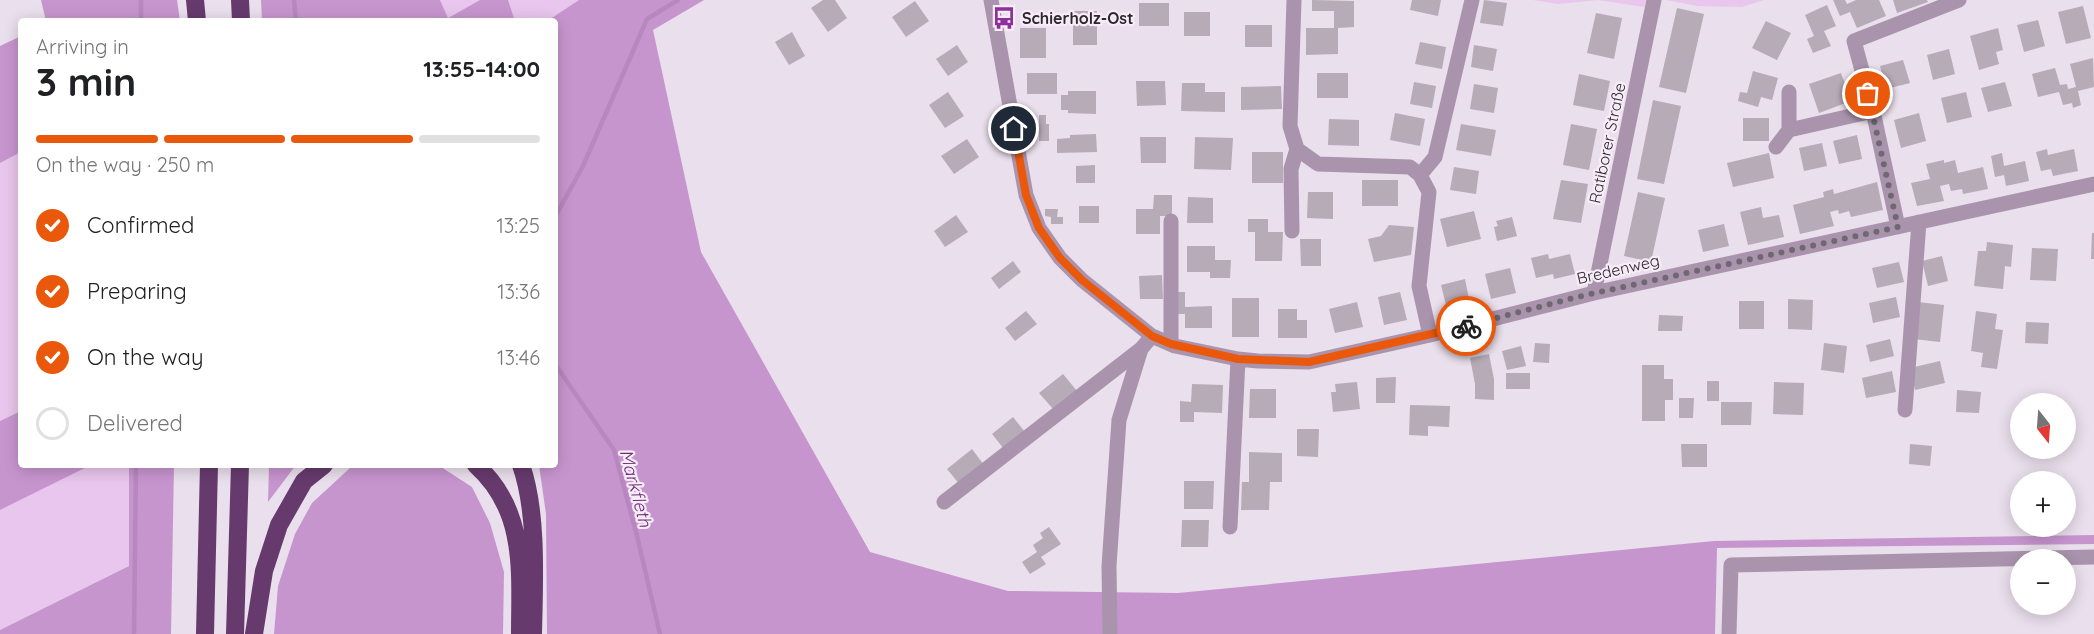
<!DOCTYPE html>
<meta charset="utf-8">
<style>
:root{--surface:#fff;--page:#f2f2f2;--text:#202124;--muted:#757577;--line:#e0e0e0;--accent:#ea580c}
body{margin:0;font-family:Quicksand,sans-serif;background:var(--page);color:var(--text);height:100vh;display:flex;flex-direction:column;font-size:22px;white-space:nowrap}
*{box-sizing:border-box;margin:0}
p{font-size:20px;color:var(--muted)}
.icon{flex:none;width:33px;height:33px;fill:none;stroke:currentColor;stroke-width:2;stroke-linecap:round;stroke-linejoin:round}
.map{position:relative;flex:1;overflow:hidden}
.drawer{position:absolute;left:18px;top:18px;width:540px;height:450px;display:flex;flex-direction:column;background:var(--surface);border-radius:6px;box-shadow:0 3px 15px #0003}
.drawer>*{flex:none}
.needle{width:39px;rotate:163deg}
.fabs{position:absolute;left:2010px;top:393px;display:grid;gap:12px}
.fabs a{display:grid;place-items:center;width:66px;height:66px;border-radius:50%;background:var(--surface);box-shadow:0 3px 15px #0003;font-size:30px}
.pin{position:absolute;display:grid;place-items:center;width:51px;height:51px;color:#fff;margin:-26px;border:3px solid #fff;border-radius:50%;box-shadow:0 2px 6px #0007}
.courier{position:absolute;display:grid;place-items:center;width:60px;height:60px;margin:-30px;border:4px solid #ea580c;border-radius:50%;background:#fff;color:#222;box-shadow:0 2px 8px #0007}
.summary em{font-style:normal;font-weight:700}
.summary div{display:flex;flex-direction:column-reverse}
.summary{display:flex;align-items:center;justify-content:space-between;height:102px;padding:0 18px}
h1{font-size:39px;font-weight:700;line-height:45px}
.bar{display:grid;grid-template-columns:repeat(4,1fr);gap:9px 6px;align-content:center;height:72px;padding:0 18px}
.bar i{height:8px;border-radius:4px;background:var(--line)}
.bar .current{background:var(--accent)}
.bar p{grid-column:span 4}
ol{padding:0 18px;list-style:none}
li{display:flex;align-items:center;gap:18px;height:66px}
li p{margin-inline-start:auto}
li .icon{padding:6px;border-radius:50%;background:var(--accent);color:#fff;stroke-width:4}
li:last-child{color:var(--muted)}
li i{width:33px;height:33px;border:3px solid var(--line);border-radius:50%}
.map>svg:first-child{display:block}
</style>
<div class="map">
<svg width="2094" height="634" viewBox="0 0 2094 634">
<rect width="100%" height="100%" fill="#eadfec"/>
<!-- green -->
<path fill="#e9c6ed" d="M440 0H480L448 18Z
M508 0H579L547 21H515Z
M1533 0H1646L1644 7 1598 0 1558 4Z
M1666 0H1764L1742 7 1698 6Z
M21 152V411L0 421V163Z
M91 465H129V566L0 630V510Z"/>
<!-- forest -->
<path fill="#c795ce" d="M41 0H177L180 21H46Z
M261 0H440L448 18 480 0H508L515 21H262Z
M579 0H704L653 30 701 252 870 552 1008 591 1178 593 1714 541 2094 535V544L1717 548 1715 634H547L546 514 539 465H555V21H547Z
M21 36V152L0 163V46Z
M21 411V465H91L0 510V421Z
M129 465H174L171 634H0V630L129 566Z
M269 465H296L268 502Z
M363 465H438L472 487 490 523 504 572 503 634H274L278 586 295 534 312 503 350 468Z"/>
<g fill="none" stroke-linecap="round" stroke-linejoin="round">
<!-- stream -->
<path stroke="#b887bf" stroke-width="4.5" d="M141 0V21
M294 0 296 21
M555 217 583 166 647 19 678 0
M555 364 614 450 637 536 660 634
M134 634 136 465"/>
</g>
<!-- building -->
<path fill="#b6abb7" d="M823 0H835L847 18 828 32 811 8Z
M1312 0 1354 1V27L1338 28V54L1306 55V28H1334V11H1312Z
M1412 0H1441L1438 16 1410 10Z
M1484 0 1507 3 1503 26 1480 23Z
M1833 0H1845L1847 4 1856 0H1879L1886 16 1857 28 1850 12 1840 16Z
M1893 0H1927L1928 2 1897 13Z
M915 1 929 21 906 37 892 17Z
M1139 3H1169V26H1139Z
M1827 5 1836 26 1824 31 1831 46 1813 53 1807 39 1814 36 1805 15Z
M2083 6 2091 38 2066 44 2058 12Z
M1677 8 1704 14 1686 93 1659 87Z
M1073 11H1097V45H1073Z
M1184 12H1210V36H1184Z
M1596 13 1622 18 1614 59 1587 53Z
M2038 20 2045 46 2024 52 2017 25Z
M1766 21 1791 33 1777 60 1752 48Z
M1245 25H1272V47H1245Z
M1020 28H1046V58H1020Z
M1998 28 2003 50 1996 52 1999 64 1979 70 1970 36Z
M792 32 805 56 789 65 775 42Z
M1420 42 1446 47 1442 69 1415 64Z
M957 45 968 62 948 76 936 59Z
M1474 45 1497 49 1493 71 1471 67Z
M1949 49 1955 74 1933 80 1927 55Z
M2093 58 2094 87 2078 91 2081 105 2073 108 2072 103 2063 105 2059 92 2038 97 2032 74 2055 68 2060 85 2067 84 2068 89 2076 87 2070 64Z
M1903 60 1910 83 1886 89 1880 66Z
M1753 71 1778 78 1772 100 1761 97 1758 107 1738 101 1740 92 1747 93Z
M1027 73H1057V94H1027Z
M1317 73H1348V98H1317Z
M1841 73 1851 101 1819 113 1809 84Z
M1579 74 1610 81 1604 111 1573 105Z
M1136 81H1165L1166 105 1137 106Z
M1414 82 1436 86 1432 108 1410 104Z
M2005 82 2012 106 1988 112 1981 88Z
M1182 83H1205V92H1225V112L1181 111Z
M1474 84 1498 88 1494 113 1470 109Z
M1281 86 1282 109 1241 110V87Z
M1068 91H1096V114L1068 113V110H1061V95H1068Z
M948 92 964 116 945 128 929 105Z
M1966 92 1972 117 1947 123 1941 98Z
M1653 100 1681 106 1664 184 1637 179Z
M1395 113 1425 119 1420 146 1390 140Z
M1919 113 1926 141 1901 148 1894 120Z
M1039 115H1046V124H1049V141H1039Z
M1743 118H1769V141H1743Z
M1329 119 1359 120V146L1328 145Z
M1461 124 1496 130 1491 156 1456 150Z
M1571 124 1597 129 1589 170 1563 165Z
M1096 134 1097 152 1057 153V139L1070 138V135Z
M1857 135 1862 159 1839 164 1833 141Z
M1140 137H1166V163H1141Z
M1195 137 1233 138 1231 170 1194 169Z
M967 139 979 157 954 174 941 156Z
M1822 143 1827 166 1804 171 1799 148Z
M2047 149 2048 155 2074 149 2078 171 2053 176 2051 169 2041 171 2036 152Z
M1252 152H1283V183H1252Z
M1769 153 1774 178 1733 187 1727 163Z
M2002 153 2004 166 2025 161 2029 181 2006 186 2004 175 1995 177 1991 156Z
M1944 160V163L1955 160 1958 173 1983 167 1988 189 1963 194 1962 189 1951 191 1949 184 1940 186 1944 201 1917 206 1911 183 1930 179 1926 164Z
M1095 165V183H1076V166Z
M1454 167 1479 171 1476 194 1450 190Z
M1362 180H1398V206H1362Z
M1561 180 1588 184 1581 223 1553 219Z
M1877 182 1883 210 1851 217 1849 211 1839 214 1838 210 1830 212 1834 226 1800 234 1793 205 1824 197 1823 192 1833 189 1834 194Z
M1308 192H1333V219L1307 218Z
M1638 192 1665 198 1651 262 1624 256Z
M1154 195H1172V216H1160V234H1136V209H1153Z
M1188 197 1213 198V223H1187Z
M1079 206H1099V223H1079Z
M1761 207 1763 218 1779 215 1784 237 1748 245 1740 212Z
M1045 209H1058L1057 217H1063V224H1051V217L1045 216Z
M1474 211 1481 239 1447 247 1440 219Z
M956 215 968 232 945 247 934 231Z
M1512 217 1517 236 1497 241 1494 227 1498 226 1496 221Z
M1248 219H1268V232H1283L1282 261H1255V232H1248Z
M1724 224 1729 246 1703 252 1698 230Z
M1389 225 1414 227 1411 255 1374 262 1368 239 1381 236Z
M2092 233H2094V259H2091Z
M1300 239H1321V266H1301Z
M1987 242 2013 245 2011 267 2005 266 2003 289 1974 286 1978 251H1986Z
M1187 246H1215V260H1231L1230 278H1210V272H1187Z
M2032 248 2058 249 2056 281 2030 280Z
M1548 254 1549 259 1570 254 1575 274 1554 279 1553 274 1536 278 1531 258Z
M1942 256 1948 281 1928 286 1922 261Z
M1013 261 1021 272 999 289 991 278Z
M1899 262 1904 282 1877 288 1872 268Z
M1510 268 1516 293 1491 299 1485 274Z
M1162 275 1163 299H1140L1139 276Z
M1465 279 1470 304 1447 309 1441 285Z
M1176 292H1185V307L1212 306V328H1185V314H1176Z
M1400 292 1407 320 1384 325 1378 297Z
M1896 297 1900 317 1873 323 1869 303Z
M1232 298H1259V337H1232Z
M1788 299 1813 300 1812 330 1788 329Z
M1739 301H1764V329H1739Z
M1357 302 1363 327 1335 333 1329 309Z
M1918 302 1944 305 1940 342 1914 339Z
M1278 309H1297V320H1307V338H1278Z
M1026 311 1037 324 1015 341 1005 328Z
M1976 311 1997 314 1995 329 2003 330 1997 369 1981 367 1983 353 1971 351Z
M1659 315 1683 316 1682 331H1658Z
M2026 322 2049 323 2048 344 2025 343Z
M1890 339 1894 356 1870 362 1866 345Z
M1535 343 1550 344 1549 363 1533 362Z
M1824 343 1847 346 1844 373 1821 370Z
M1521 346 1526 366 1507 370 1502 351Z
M1489 354 1494 379V400L1475 399V384L1470 358Z
M1940 361 1945 383 1915 390 1910 368Z
M1642 365H1664V379H1673V400H1665V421H1642Z
M1892 371 1896 392 1866 398 1862 378Z
M1506 373H1530V389H1506Z
M1063 374 1077 391 1054 410 1039 393Z
M1396 377 1395 403H1376V378Z
M1707 381H1719V401H1707Z
M1357 382 1360 409 1333 412 1331 392H1336L1335 384Z
M1774 382 1804 383 1803 415 1773 414Z
M1192 384 1223 385 1222 413 1194 412V422H1180V401L1191 402Z
M1250 389H1276V418H1249Z
M1957 390 1981 392 1979 413 1956 412Z
M1679 398H1694L1693 418H1679Z
M1721 402H1752L1751 425H1721Z
M1410 405 1450 406 1449 427 1428 426V436L1409 435Z
M1013 417 1025 432 1004 449 992 434Z
M1297 429H1319L1318 457 1297 456Z
M1681 444H1707V467H1682Z
M1910 444 1932 446 1930 466 1909 464Z
M972 449 984 465 960 485 947 469Z
M1249 452 1282 453V482H1270L1269 510H1241L1242 482H1249Z
M1184 481H1214L1213 509H1184Z
M1182 520H1209L1208 547H1181Z
M1049 527 1061 544 1041 557 1046 564 1030 574 1022 562 1037 552 1033 545 1043 538 1040 533Z"/>
<g fill="none" stroke-linecap="round" stroke-linejoin="round">
<!-- minor -->
<path stroke="#aa94ad" stroke-width="15" d="M991 0 1026 195 1039 228 1060 258 1082 280 1152 336 1175 346 1238 359 1258 361 1309 362 1430 335 1594 293 2094 184
M1294 0 1290 126 1297 149 1318 164 1410 167 1420 175 1429 192 1419 286 1430 335
M1789 92V130L1873 111
M1776 147 1789 130
M1420 175 1435 157 1472 0
M1898 227 1873 111 1854 41 1959 0
M1292 231 1291 169 1297 149
M1594 293 1654 0
M1171 344V221
M1905 410 1919 222
M944 502 1141 349
M1230 527 1238 359
M1110 634 1109 566 1119 420 1141 349 1152 336
M1729 634 1731 565 2094 557"/>
<!-- highway -->
<path stroke="#663a6d" stroke-width="18" d="M195 0 197 21
M240 0 241 21
M476 465C527 511 520 572 520 634
M521 465C538 513 534 583 533 634
M205 634 209 465
M235 634 240 465
M254 634 264 571 279 525 304 481 324 465"/>
</g>
<g fill="none" stroke-linecap="round" stroke-linejoin="round">
<!-- done -->
<path stroke="#6e6870" stroke-width="6" stroke-dasharray="0 10.8" d="M1466 326 1577 297 1898 227 1868 94"/>
<!-- route -->
<path stroke="#ea580c" stroke-width="8" d="M1014 129 1026 195 1039 228 1060 258 1082 280 1152 336 1171 344 1238 359 1309 362 1466 326"/>
</g>
<!-- icons -->
<defs>
<g id="bus-bare" transform="scale(1.8)"><path d="M-5-6H5V4H4V6H2V4H-2V6H-4V4H-5ZM-3.5-4V0h7V-4ZM-3.5 1.2v1.5H-2V1.2ZM2 1.2v1.5H3.5V1.2Z" fill="#8d309a" stroke="#f8ecf9" stroke-width="2.5" paint-order="stroke"/></g>
</defs>
<g fill-rule="evenodd">
<use href="#bus-bare" x="1004" y="18"/>
</g>
<g text-anchor="middle" dominant-baseline="central" stroke-width="4.5" stroke-linejoin="round" paint-order="stroke">
<!-- poi labels -->
<g font-size="16" font-weight="bold" fill="#2c282d" stroke="#f8ecf9" text-anchor="start">
<text x="1022" y="18">Schierholz-Ost</text>
</g>
<!-- street labels -->
<g font-size="16" fill="#2c282d" stroke="#f8ecf9">
<text transform="translate(1607 143) rotate(-78)">Ratiborer Straße</text>
<text transform="translate(1618 269) rotate(-13)">Bredenweg</text>
</g>
<!-- water labels -->
<g font-size="18" font-style="italic" fill="#6a2e73" stroke="#f8ecf9">
<text transform="translate(636 488) rotate(75)">Markfleth</text>
</g>
</g>
</svg>
<div class="fabs">
<a><svg class="needle" viewBox="-14 -14 28 28"><path d="M0-13l5 13h-10z" fill="#e53935"/><path d="M0 13l5-13h-10z" fill="#757577"/></svg></a>
<a>+</a>
<a>−</a>
</div>
<div class="pin" style="left:1868px;top:94px;background:#ea580c"><svg class="icon" aria-label="bag" viewBox="0 0 24 24"><path d="M5 8h14l-1 12H6zM9 8a3 3 0 0 1 6 0"/></svg></div>
<div class="pin" style="left:1014px;top:129px;background:#1f2937"><svg class="icon" aria-label="home" viewBox="0 0 24 24"><path d="M3 11l9-7 9 7M6 9v11h12V9"/></svg></div>
<div class="courier" style="left:1466px;top:326px"><svg class="icon" aria-label="bike" viewBox="0 0 24 24"><circle cx="6" cy="16" r="4"/><circle cx="18" cy="16" r="4"/><path d="M6 16l4-8h5l3 8M10 8l3 8H6M13 5h3"/></svg></div>
<section class="drawer">
<div class="summary"><div><h1>3 min</h1><p>Arriving in</p></div><em>13:55–14:00</em></div>
<div class="bar"><i class="current"></i><i class="current"></i><i class="current"></i><i></i><p>On the way · 250 m</p></div>
<ol>
<li><svg class="icon" aria-label="check" viewBox="0 0 24 24"><path d="M5 12l5 5 9-10"/></svg>Confirmed<p>13:25</p></li>
<li><svg class="icon" aria-label="check" viewBox="0 0 24 24"><path d="M5 12l5 5 9-10"/></svg>Preparing<p>13:36</p></li>
<li><svg class="icon" aria-label="check" viewBox="0 0 24 24"><path d="M5 12l5 5 9-10"/></svg>On the way<p>13:46</p></li>
<li><i></i>Delivered</li>
</ol>
</section>
</div>
